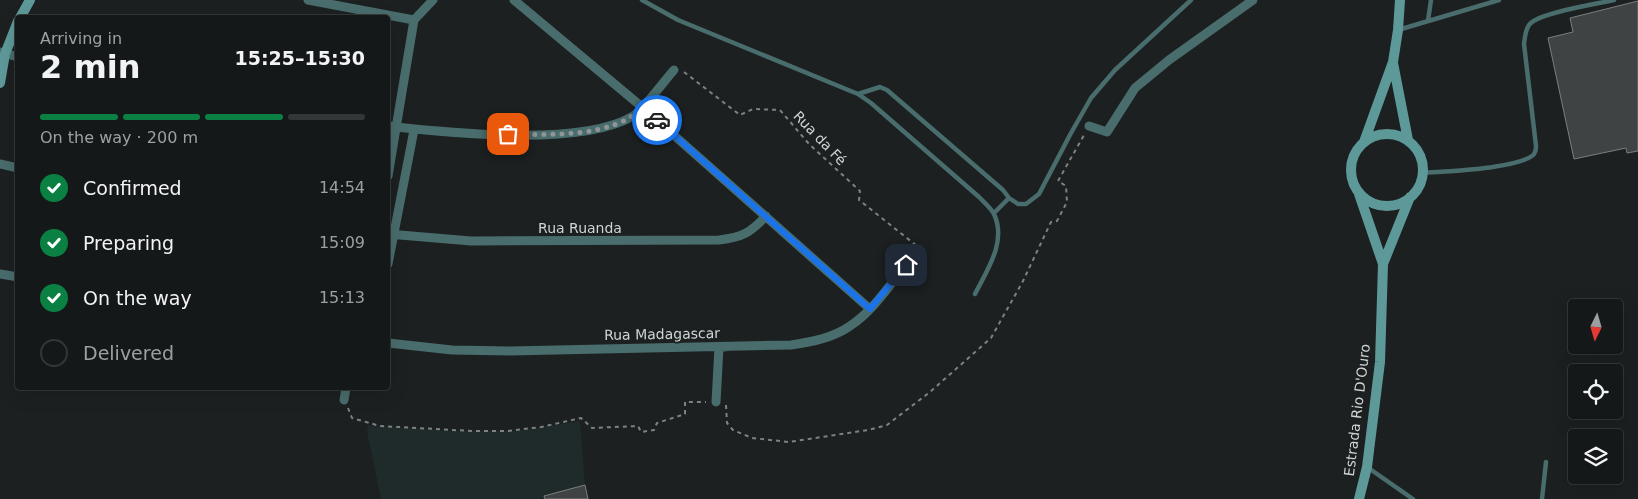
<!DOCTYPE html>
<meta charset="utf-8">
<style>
:root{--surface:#151818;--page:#222525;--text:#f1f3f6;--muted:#9da0a2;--line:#343737;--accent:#0b8043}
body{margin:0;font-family:"DejaVu Sans",sans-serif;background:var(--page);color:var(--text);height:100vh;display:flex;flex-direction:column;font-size:19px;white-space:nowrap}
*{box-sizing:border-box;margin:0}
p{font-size:16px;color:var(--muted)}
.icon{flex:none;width:28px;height:28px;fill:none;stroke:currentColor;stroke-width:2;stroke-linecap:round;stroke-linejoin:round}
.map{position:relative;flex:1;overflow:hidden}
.details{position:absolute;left:15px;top:15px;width:375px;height:375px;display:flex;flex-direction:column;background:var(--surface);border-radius:5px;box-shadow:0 5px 20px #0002,0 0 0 1px var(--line)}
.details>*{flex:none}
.needle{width:32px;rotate:185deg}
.buttons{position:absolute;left:1568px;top:299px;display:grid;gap:10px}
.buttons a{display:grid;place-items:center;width:55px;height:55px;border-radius:5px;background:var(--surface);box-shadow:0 5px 20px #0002,0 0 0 1px var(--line);font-size:25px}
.pin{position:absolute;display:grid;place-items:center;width:42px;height:42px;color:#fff;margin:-21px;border-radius:10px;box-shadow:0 2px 8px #0006}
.courier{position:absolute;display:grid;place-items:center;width:50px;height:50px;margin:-25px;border:4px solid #1a73e8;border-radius:50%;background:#fff;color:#222;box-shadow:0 1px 6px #0007}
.overview em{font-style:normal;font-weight:700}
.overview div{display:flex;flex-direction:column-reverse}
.overview{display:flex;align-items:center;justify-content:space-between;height:85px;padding:0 25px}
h1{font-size:32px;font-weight:700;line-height:38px}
.bar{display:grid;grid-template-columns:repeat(4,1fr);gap:8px 5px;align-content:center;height:60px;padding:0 25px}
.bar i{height:6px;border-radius:4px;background:var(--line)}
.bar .active{background:var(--accent)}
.bar p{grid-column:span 4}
ol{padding:0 25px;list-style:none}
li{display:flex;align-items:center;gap:15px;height:55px}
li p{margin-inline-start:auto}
li .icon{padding:5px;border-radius:50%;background:var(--accent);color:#fff;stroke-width:4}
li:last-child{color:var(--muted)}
li i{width:28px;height:28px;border:2px solid var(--line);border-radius:50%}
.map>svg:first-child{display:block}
</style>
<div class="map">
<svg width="1638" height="499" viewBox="0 0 1638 499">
<rect width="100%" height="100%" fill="#1c2020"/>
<!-- built -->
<path fill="#1f2a2a" d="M580 421 585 485 588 499H381L367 432 368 425 452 431H515Z"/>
<!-- building -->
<path fill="#3f4343" stroke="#7a7f7f" d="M1638 1V151L1627 153 1626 148 1574 159 1548 38 1573 32 1570 18Z
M585 485 588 499H545L544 496Z"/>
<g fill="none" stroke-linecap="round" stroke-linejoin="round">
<!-- path -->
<path stroke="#7e8181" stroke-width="2" stroke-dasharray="4 4" stroke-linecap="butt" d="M684 72 740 115 753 109 780 110 809 144 860 191 859 200 917 246 911 257
M726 405 727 423 733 430 752 438 789 442 868 430 887 425 930 392 991 338 1023 281 1051 222 1057 221 1067 202 1066 186 1058 181 1084 135
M348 408 352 418 380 426 472 431H508L541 427 581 418 592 428 638 426 641 432 654 430 657 423 685 414V402H706"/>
<!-- lane -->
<path stroke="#496c6c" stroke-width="4.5" d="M642 0 678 20 858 94 871 103 979 197C984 202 991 208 994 214 1007 242 987 270 975 294
M1428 21 1431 0
M1398 30 1499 0
M858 94 880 87 887 90 1003 190 1009 198 994 213
M1423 173C1448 171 1513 169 1532 156 1535 154 1536 150 1536 146L1524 44C1525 37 1525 31 1529 25 1537 13 1597 4 1614 0
M1009 198 1018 204H1026L1039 194 1071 133 1091 98 1115 70 1191 0
M1367 467 1413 499
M1542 499 1546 462"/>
<!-- street -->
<path stroke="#496c6c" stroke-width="9" d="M308 0 414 20
M514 0 642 107 870 309
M0 52 18 57
M388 126C448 133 582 147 633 116 644 109 664 81 674 70
M1089 126 1107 132 1135 88 1169 60 1253 0
M0 164 18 168
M388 176 414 20 433 0
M388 234 471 241 719 240C743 237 750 233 766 216
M388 264 414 130
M0 274 18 277
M388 343 452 350 510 351 791 345C811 342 833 338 850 326 873 311 889 286 906 265
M344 400 346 388
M716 402 719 347H725"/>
<!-- secondary -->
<path stroke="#5e9999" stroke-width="10" d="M20 18 30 0
M1393 63 1408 140
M0 83 5 54 18 21
M1351 170a36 36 0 1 1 72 0a36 36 0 1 1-72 0Z
M1364 142 1393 62 1398 30 1400 0
M1359 194 1383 264
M1359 499 1367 467 1380 362 1383 264 1410 197"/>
</g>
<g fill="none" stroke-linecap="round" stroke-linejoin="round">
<!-- done -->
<path stroke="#929595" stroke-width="5" stroke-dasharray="0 9" d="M508 134C546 135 616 138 642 107L657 120"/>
<!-- route -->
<path stroke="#1a73e8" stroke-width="6" d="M657 120 870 309 906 265"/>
</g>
<g text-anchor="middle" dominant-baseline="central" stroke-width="4" stroke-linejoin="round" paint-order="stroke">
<!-- street labels -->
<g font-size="14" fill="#d2d4d4" stroke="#1c2020">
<text transform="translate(820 138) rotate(46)">Rua da Fé</text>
<text x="580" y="228">Rua Ruanda</text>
<text transform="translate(662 334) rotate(-1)">Rua Madagascar</text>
<text transform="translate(1357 410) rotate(-83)">Estrada Rio D'Ouro</text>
</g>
</g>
</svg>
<div class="buttons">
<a><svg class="needle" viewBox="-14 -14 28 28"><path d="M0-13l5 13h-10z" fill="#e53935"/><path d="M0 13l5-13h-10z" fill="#9da0a2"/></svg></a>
<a><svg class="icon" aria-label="locate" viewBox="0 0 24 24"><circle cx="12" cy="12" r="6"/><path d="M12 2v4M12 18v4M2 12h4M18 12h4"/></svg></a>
<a><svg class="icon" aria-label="layers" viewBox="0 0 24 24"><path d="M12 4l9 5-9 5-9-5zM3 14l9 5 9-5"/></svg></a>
</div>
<div class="pin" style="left:508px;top:134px;background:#ea580c"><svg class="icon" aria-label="bag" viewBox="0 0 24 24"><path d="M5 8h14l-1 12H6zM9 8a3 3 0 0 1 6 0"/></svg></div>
<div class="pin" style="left:906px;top:265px;background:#1f2937"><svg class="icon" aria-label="home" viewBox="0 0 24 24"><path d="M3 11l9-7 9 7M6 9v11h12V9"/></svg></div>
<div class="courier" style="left:657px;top:120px"><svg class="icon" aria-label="car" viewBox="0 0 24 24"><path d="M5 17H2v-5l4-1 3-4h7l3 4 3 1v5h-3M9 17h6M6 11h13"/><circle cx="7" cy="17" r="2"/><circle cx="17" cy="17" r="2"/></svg></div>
<section class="details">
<div class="overview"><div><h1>2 min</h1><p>Arriving in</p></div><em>15:25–15:30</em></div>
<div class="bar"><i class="active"></i><i class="active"></i><i class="active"></i><i></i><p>On the way · 200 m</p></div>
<ol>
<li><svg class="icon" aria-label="check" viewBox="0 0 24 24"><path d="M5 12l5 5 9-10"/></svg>Confirmed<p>14:54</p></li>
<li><svg class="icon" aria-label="check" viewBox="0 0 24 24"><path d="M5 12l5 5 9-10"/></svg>Preparing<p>15:09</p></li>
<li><svg class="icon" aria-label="check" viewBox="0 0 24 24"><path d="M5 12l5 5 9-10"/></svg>On the way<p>15:13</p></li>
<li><i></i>Delivered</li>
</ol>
</section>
</div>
